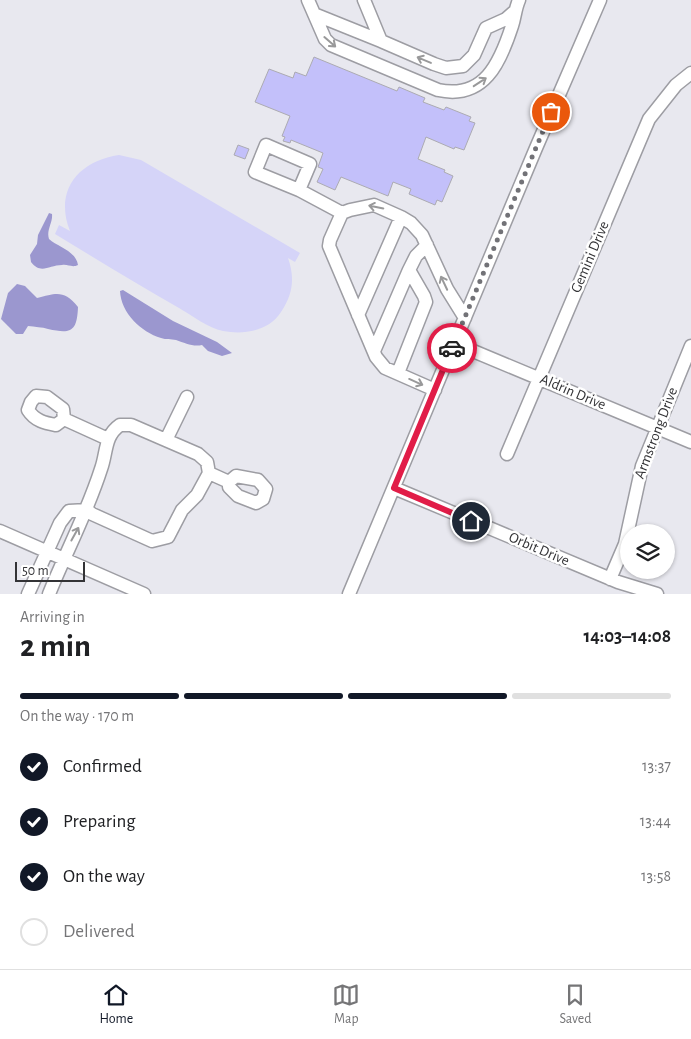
<!DOCTYPE html>
<meta charset="utf-8">
<style>
:root{--surface:#fff;--page:#f2f2f2;--text:#202124;--muted:#757577;--line:#e0e0e0;--accent:#111827}
body{margin:0;font-family:"Alegreya Sans",sans-serif;background:var(--page);color:var(--text);height:100vh;display:flex;flex-direction:column;font-size:19px;white-space:nowrap}
*{box-sizing:border-box;margin:0}
p{font-size:16px;color:var(--muted)}
.icon{flex:none;width:28px;height:28px;fill:none;stroke:currentColor;stroke-width:2;stroke-linecap:round;stroke-linejoin:round}
.map{position:relative;height:594px;overflow:hidden}
.side{display:flex;flex-direction:column;background:var(--surface);flex:1}
.side>*{flex:none}
.buttons{position:absolute;left:620px;top:524px;display:grid;gap:10px}
.buttons a{display:grid;place-items:center;width:55px;height:55px;border-radius:50%;background:var(--surface);box-shadow:0 1px 4px #0004;font-size:25px}
.scale{position:absolute;left:15px;bottom:12px;width:70px;box-sizing:border-box;padding-left:5px;border:2px solid #333336;border-top:0;font-size:14px;line-height:18px;white-space:nowrap;color:#333336;-webkit-text-stroke:4px #fff;paint-order:stroke}
.pin{position:absolute;display:grid;place-items:center;width:42px;height:42px;color:#fff;margin:-21px;border:2px solid #fff;border-radius:50%;box-shadow:0 1px 5px #0007}
.courier{position:absolute;display:grid;place-items:center;width:50px;height:50px;margin:-25px;border:4px solid #e11d48;border-radius:50%;background:#fff;color:#222;box-shadow:0 1px 6px #0007}
.overview em{font-style:normal;font-weight:700}
.overview div{display:flex;flex-direction:column-reverse}
.overview{display:flex;align-items:center;justify-content:space-between;height:85px;padding:0 20px}
h1{font-size:32px;font-weight:700;line-height:38px}
.bar{display:grid;grid-template-columns:repeat(4,1fr);gap:8px 5px;align-content:center;height:60px;padding:0 20px}
.bar i{height:6px;border-radius:4px;background:var(--line)}
.bar .selected{background:var(--accent)}
.bar p{grid-column:span 4}
ol{padding:0 20px;list-style:none}
li{display:flex;align-items:center;gap:15px;height:55px}
li p{margin-inline-start:auto}
li .icon{padding:5px;border-radius:50%;background:var(--accent);color:#fff;stroke-width:4}
li:last-child{color:var(--muted)}
li i{width:28px;height:28px;border:2px solid var(--line);border-radius:50%}
.tab-bar{display:flex;justify-content:space-around;align-items:center;height:70px;border-top:1px solid var(--line);background:var(--surface);font-size:14px;color:var(--muted)}
.tab-bar a{display:grid;justify-items:center;gap:2px}
.tab-bar .selected{color:var(--accent)}
.map>svg:first-child{display:block}
</style>
<div class="map">
<svg width="691" height="594" viewBox="0 0 691 594">
<rect width="100%" height="100%" fill="#e8e8ef"/>
<!-- green -->
<path fill="#d5d4f8" d="M119 155 141 160 300 253 295 262 288 258C295 278 293 294 281 312 269 331 244 335 223 331 208 328 193 316 179 308 137 284 96 259 55 234L59 225 70 231C54 191 78 161 119 155Z"/>
<!-- water -->
<path fill="#9b97cf" d="M49 213 52 214C53 223 46 230 49 239 58 247 76 251 78 265 72 268 68 264 62 265 49 265 41 275 31 262L30 255 37 244 38 235Z
M17 284 25 286 37 298C57 293 64 290 78 307 77 332 71 334 48 329 42 327 35 327 28 326L23 334H16L1 319 8 293Z
M123 290 173 321 217 342 232 353 222 356 208 351 202 345C193 347 185 343 176 340 171 339 166 340 161 338 141 332 121 313 120 291Z"/>
<!-- building -->
<path fill="#c3c0fa" stroke="#acabb2" d="M314 57 397 91 399 87 425 98 423 102 444 110 446 107 471 117 469 121 475 123 464 150 455 147 454 149 426 137 418 159 445 170 444 172 453 176 442 202 437 200 435 205 409 194 411 189 393 182 388 196 341 177 335 190 317 182 323 169 318 167 323 153 291 140 290 143 283 141 285 137 282 136 290 116 255 102 269 69 293 78 295 72 306 76Z
M238 145 249 149 245 159 234 155Z"/>
<g fill="none" stroke-linecap="round" stroke-linejoin="round">
<!-- minor casing -->
<g stroke="#9d9da3" stroke-width="15">
<path id="minor" d="M308 0 325 39 331 45 438 90C484 100 500 63 512 26 515 17 515 9 519 0
M364 0 381 41 434 64 446 68 463 66 474 55 486 28 506 19 514 12
M314 14 381 41
M299 190 310 164 266 145 255 172 299 190 342 213
M358 315 401 217
M454 343 691 442
M374 351 409 270
M398 373 426 302 424 296 409 270 416 256 427 245
M435 390 385 368 376 357 329 246 330 240 342 213 350 210 374 205 401 217 411 223 422 235 447 289 465 318
M64 419 56 425C45 423 35 421 28 410L31 402 36 396 47 397 63 409 64 419 108 439
M166 440 187 397
M507 454 649 119 676 85 691 73
M394 488 618 582 657 594
M87 510 92 514 152 541 168 537 182 510 197 495 209 473
M0 531 144 594
M610 579 625 544 642 466 691 346
M28 594 60 523 69 511 87 510
M49 594C66 552 87 513 101 469 107 453 104 436 120 425H131L198 454 207 462 209 473 229 482V487L238 496 256 503 263 499 266 489 258 480 236 476 229 482
M349 594 536 148 600 0"/>
</g>
<!-- minor -->
<use href="#minor" stroke="#fff" stroke-width="12"/>
</g>
<!-- one-way arrows -->
<defs><path id="oneway-shaft" d="M-6 0H5M1.5-3L5.5 0L1.5 3" fill="none" stroke-width="1.6" stroke-linecap="round" stroke-linejoin="round" transform="scale(1.25)"/></defs>
<g stroke="#99999a">
<use href="#oneway-shaft" transform="translate(330 42) rotate(41)"/>
<use href="#oneway-shaft" transform="translate(424 60) rotate(-157)"/>
<use href="#oneway-shaft" transform="translate(480 82) rotate(-33)"/>
<use href="#oneway-shaft" transform="translate(376 207) rotate(-169)"/>
<use href="#oneway-shaft" transform="translate(444 283) rotate(-115)"/>
<use href="#oneway-shaft" transform="translate(416 382) rotate(24)"/>
<use href="#oneway-shaft" transform="translate(75 534) rotate(-61)"/>
</g>
<g fill="none" stroke-linecap="round" stroke-linejoin="round">
<!-- done -->
<path stroke="#727277" stroke-width="5" stroke-dasharray="0 9" d="M452 348 551 112"/>
<!-- route -->
<path stroke="#e11d48" stroke-width="6" d="M452 348 394 488 471 521"/>
</g>
<g text-anchor="middle" dominant-baseline="central" stroke-width="5" stroke-linejoin="round" paint-order="stroke">
<!-- street labels -->
<g font-size="15" fill="#333336" stroke="#fff">
<text transform="translate(590 257) rotate(-67)">Gemini Drive</text>
<text transform="translate(573 392) rotate(23)">Aldrin Drive</text>
<text transform="translate(656 433) rotate(-69)">Armstrong Drive</text>
<text transform="translate(539 549) rotate(23)">Orbit Drive</text>
</g>
</g>
</svg>
<div class="buttons">
<a><svg class="icon" aria-label="layers" viewBox="0 0 24 24"><path d="M12 4l9 5-9 5-9-5zM3 14l9 5 9-5"/></svg></a>
</div>
<div class="scale">50 m</div>
<div class="pin" style="left:551px;top:112px;background:#ea580c"><svg class="icon" aria-label="bag" viewBox="0 0 24 24"><path d="M5 8h14l-1 12H6zM9 8a3 3 0 0 1 6 0"/></svg></div>
<div class="pin" style="left:471px;top:521px;background:#1f2937"><svg class="icon" aria-label="home" viewBox="0 0 24 24"><path d="M3 11l9-7 9 7M6 9v11h12V9"/></svg></div>
<div class="courier" style="left:452px;top:348px"><svg class="icon" aria-label="car" viewBox="0 0 24 24"><path d="M5 17H2v-5l4-1 3-4h7l3 4 3 1v5h-3M9 17h6M6 11h13"/><circle cx="7" cy="17" r="2"/><circle cx="17" cy="17" r="2"/></svg></div>
</div>
<section class="side">
<div class="overview"><div><h1>2 min</h1><p>Arriving in</p></div><em>14:03–14:08</em></div>
<div class="bar"><i class="selected"></i><i class="selected"></i><i class="selected"></i><i></i><p>On the way · 170 m</p></div>
<ol>
<li><svg class="icon" aria-label="check" viewBox="0 0 24 24"><path d="M5 12l5 5 9-10"/></svg>Confirmed<p>13:37</p></li>
<li><svg class="icon" aria-label="check" viewBox="0 0 24 24"><path d="M5 12l5 5 9-10"/></svg>Preparing<p>13:44</p></li>
<li><svg class="icon" aria-label="check" viewBox="0 0 24 24"><path d="M5 12l5 5 9-10"/></svg>On the way<p>13:58</p></li>
<li><i></i>Delivered</li>
</ol>
</section>
<nav class="tab-bar">
<a class="selected"><svg class="icon" aria-label="home" viewBox="0 0 24 24"><path d="M3 11l9-7 9 7M6 9v11h12V9"/></svg>Home</a>
<a><svg class="icon" aria-label="map" viewBox="0 0 24 24"><path d="M3 6l6-2 6 2 6-2v14l-6 2-6-2-6 2zM9 4v14M15 6v14"/></svg>Map</a>
<a><svg class="icon" aria-label="saved" viewBox="0 0 24 24"><path d="M7 4h10v16l-5-4-5 4z"/></svg>Saved</a>
</nav>
